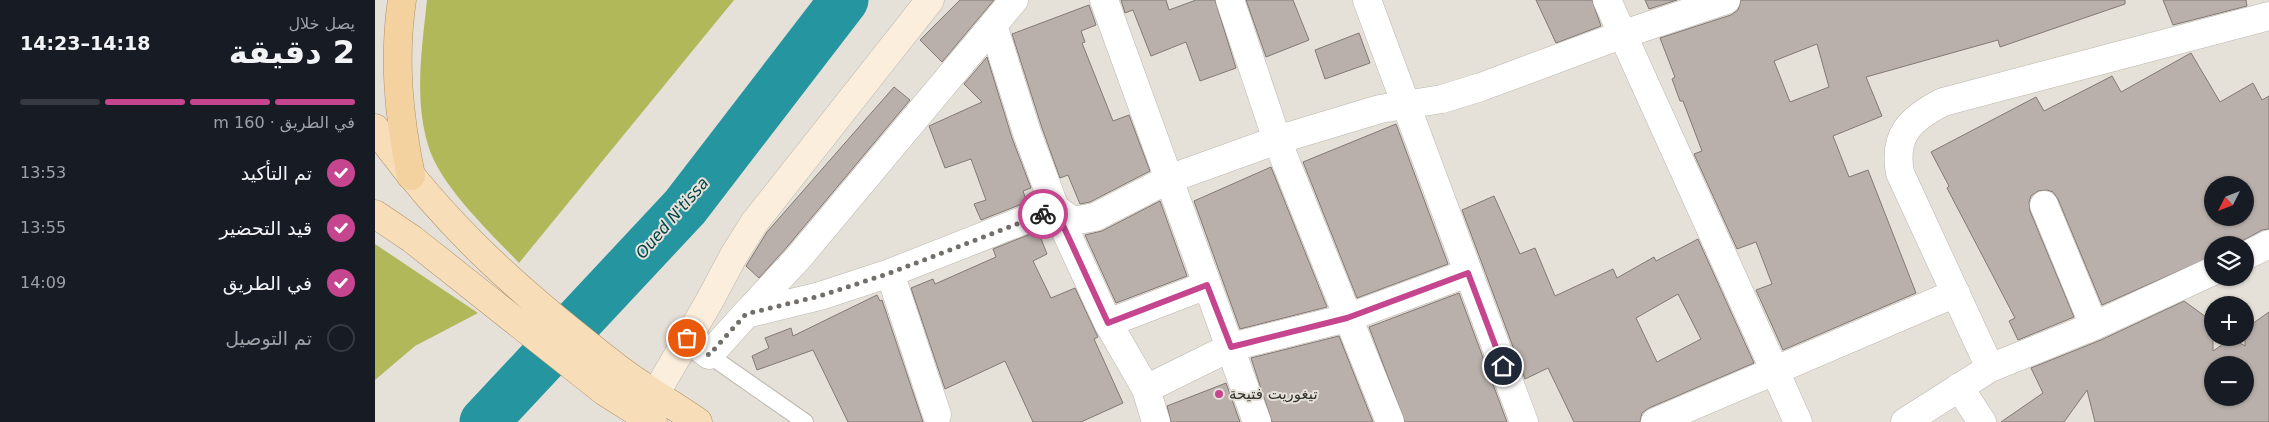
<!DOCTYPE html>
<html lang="ar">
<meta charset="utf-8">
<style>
:root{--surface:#171b24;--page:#242831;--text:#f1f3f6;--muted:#9ea1a6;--line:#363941;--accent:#c6458f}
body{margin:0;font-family:"DejaVu Sans",Cairo,sans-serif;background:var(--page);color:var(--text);direction:rtl;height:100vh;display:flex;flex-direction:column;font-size:19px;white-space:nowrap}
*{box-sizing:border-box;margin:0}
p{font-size:16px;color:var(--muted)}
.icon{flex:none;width:28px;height:28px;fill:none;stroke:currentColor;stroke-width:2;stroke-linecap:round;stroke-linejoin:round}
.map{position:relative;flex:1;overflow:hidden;direction:ltr}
.side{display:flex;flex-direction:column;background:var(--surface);width:375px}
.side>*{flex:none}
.needle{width:32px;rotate:228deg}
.buttons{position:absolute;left:1829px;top:176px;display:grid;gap:10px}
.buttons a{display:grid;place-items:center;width:50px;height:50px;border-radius:50%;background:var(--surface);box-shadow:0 1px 4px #0004;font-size:25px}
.pin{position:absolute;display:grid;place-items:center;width:42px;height:42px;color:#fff;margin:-21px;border:2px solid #fff;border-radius:50%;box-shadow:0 1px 5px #0007}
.courier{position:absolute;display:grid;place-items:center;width:50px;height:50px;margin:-25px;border:4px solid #c6458f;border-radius:50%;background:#fff;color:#222;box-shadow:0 1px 6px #0007}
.summary em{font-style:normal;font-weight:800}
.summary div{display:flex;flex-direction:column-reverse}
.summary{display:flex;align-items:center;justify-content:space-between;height:85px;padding:0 20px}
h1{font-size:32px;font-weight:800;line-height:38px}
.bar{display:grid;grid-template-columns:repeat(4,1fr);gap:8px 5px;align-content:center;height:60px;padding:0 20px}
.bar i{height:6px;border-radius:4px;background:var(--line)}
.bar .current{background:var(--accent)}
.bar p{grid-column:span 4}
ol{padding:0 20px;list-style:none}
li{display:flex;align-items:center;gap:15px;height:55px}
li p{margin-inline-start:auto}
li .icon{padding:5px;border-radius:50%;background:var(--accent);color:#fff;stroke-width:4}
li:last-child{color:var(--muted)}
li i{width:28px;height:28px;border:2px solid var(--line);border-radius:50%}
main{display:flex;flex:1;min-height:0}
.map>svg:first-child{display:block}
</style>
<main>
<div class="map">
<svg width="1894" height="422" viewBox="0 0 1894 422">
<rect width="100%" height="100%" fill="#e5e0d8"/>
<!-- green -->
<path fill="#b1b859" d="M52 0H359L144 263C115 232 65 186 53 145 39 98 47 48 52 0Z
M0 244 103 313 40 346 0 380Z"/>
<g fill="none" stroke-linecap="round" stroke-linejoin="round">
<!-- river -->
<path stroke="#2595a0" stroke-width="49" d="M109 422 310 207 469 0"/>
</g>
<!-- building -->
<path fill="#b9b0ab" stroke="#827975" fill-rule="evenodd" d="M585 0H619L567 62 545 40Z
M746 0H791L794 10 821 0H840L861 68 825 81 811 42 776 56 758 10 750 13Z
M871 0H918L934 40 891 57Z
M1161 0H1217L1226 26 1181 43Z
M1270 0H1302L1274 9Z
M1366 0H1750V4L1625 47 1623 40 1491 77 1507 116 1458 136 1474 177 1493 170 1541 293 1408 350 1381 290 1397 284 1381 242 1362 249 1319 154 1327 151 1308 101H1305L1297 79 1300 77 1285 38 1356 15 1363 10ZM1442 44 1454 87 1415 102 1399 61Z
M1788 0H1871L1872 6 1798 25Z
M714 5 721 25 706 31 710 42 707 43 738 121 754 115 775 171 715 202 705 204 693 175 685 178 667 128 637 34Z
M984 33 995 63 950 79 940 50Z
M1816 53 1845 102 1878 83 1887 100 1894 96V229L1887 230 1860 245H1838V256L1727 305 1683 199 1678 192 1672 190 1663 191 1656 196 1654 202 1655 211 1699 317 1643 340 1634 321 1640 318 1572 188 1574 186 1556 152 1661 97 1669 111 1737 76 1746 92ZM1838 185H1870V218H1838Z
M612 57 637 138 656 188 648 191 652 202 606 220 599 204 611 200 596 159 570 168 554 126 607 102 589 84Z
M519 87 535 100 412 247 384 278 371 266 392 232Z
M1021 124 1073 264 982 298 928 162Z
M896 167 952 307 865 329 819 201Z
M1119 196 1145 254 1160 248 1180 296 1238 269 1242 278 1279 257 1281 261 1323 239 1379 363 1274 408 1267 413 1265 422H1199L1173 368 1150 379 1087 210ZM1303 294 1326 339 1282 362 1261 318Z
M785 201 812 276 741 303 710 235 727 231Z
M663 231 672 254 658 261 676 298 700 288 723 337 719 339 748 403 706 422H658L630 361 570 389 536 288 558 279 560 284 621 257 618 249Z
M1084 293 1132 422H1030L994 327Z
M502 295 505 301 507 300 548 422H473L438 350 382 370 377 356 394 348 390 338 416 328 418 336Z
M1809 301 1838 322V351L1857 338 1870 346V329L1894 312V422H1720L1712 390 1689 422H1626L1668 393 1656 368 1726 340ZM1838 365H1870V398H1838Z
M964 336 998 422H897L876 358Z
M851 383 865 422H796L792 406Z"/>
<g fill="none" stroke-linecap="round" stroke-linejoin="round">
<!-- service casing -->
<g stroke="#bcb6ae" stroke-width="18">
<path id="service" d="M334 355 430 422"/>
</g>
<!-- minor casing -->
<g stroke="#bcb6ae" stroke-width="29">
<path id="minor" d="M729 0 882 422
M855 0 902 140 1015 422
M992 0 1149 422
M1232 0 1423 422
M618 25 652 133 680 208 733 323 771 389 781 422
M1669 205 1719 326
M1870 256 1894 244
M515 273 562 415
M371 314 424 257 639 0
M733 323 832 285
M312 338 334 355 371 314 445 296 515 273 680 208 698 221 720 217 794 179 902 140 1005 109 1067 99 1106 87 1246 35 1351 0
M1615 368 1525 173C1518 135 1535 119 1568 102L1894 16
M1584 387 1607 422
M771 389 856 347 972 318 1093 273
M1280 422 1581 293
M1530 422 1615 368 1719 326 1838 271"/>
</g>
<!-- secondary casing -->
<g stroke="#bcb6ae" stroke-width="29">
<path id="secondary" d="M268 415 335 300 359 255 379 223 555 0"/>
</g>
<!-- primary casing -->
<g stroke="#af926a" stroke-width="29">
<path id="primary" d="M0 128C70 227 149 296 244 369 269 388 297 404 323 422
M0 214 37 239 230 392 278 422"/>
</g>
<!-- trunk casing -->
<g stroke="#af926a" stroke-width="29">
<path id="trunk" d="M27 0C18 60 24 117 36 176"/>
</g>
<!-- service -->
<use href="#service" stroke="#fff" stroke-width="16"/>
<!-- minor -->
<use href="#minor" stroke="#fff" stroke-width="28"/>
<!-- secondary -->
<use href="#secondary" stroke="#fbeedc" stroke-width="28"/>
<!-- primary -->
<use href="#primary" stroke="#f7ddb8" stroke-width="28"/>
<!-- trunk -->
<use href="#trunk" stroke="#f4d2a0" stroke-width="28"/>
</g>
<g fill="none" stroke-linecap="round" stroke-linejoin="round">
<!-- done -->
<path stroke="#726f6a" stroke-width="5" stroke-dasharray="0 9" d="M312 338 334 355 371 314 445 296 515 273 668 214"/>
<!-- route -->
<path stroke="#c6458f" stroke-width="6" d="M668 214 680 208 733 323 832 285 856 347 972 318 1093 273 1128 366"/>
</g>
<!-- markers -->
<circle fill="#c6458f" stroke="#e5e0d8" stroke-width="2" cx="844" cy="394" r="5"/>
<g text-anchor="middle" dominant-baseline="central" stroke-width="4" stroke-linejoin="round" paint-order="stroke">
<!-- poi labels -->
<g font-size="15" fill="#34322f" stroke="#e5e0d8" text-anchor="start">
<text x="854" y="394">تيغوريت فتيحة</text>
</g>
<!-- water labels -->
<g font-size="16" font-style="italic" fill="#004349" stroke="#e5e0d8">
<text transform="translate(297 218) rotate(-49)">Oued N'tissa</text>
</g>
</g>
</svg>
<div class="buttons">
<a><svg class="needle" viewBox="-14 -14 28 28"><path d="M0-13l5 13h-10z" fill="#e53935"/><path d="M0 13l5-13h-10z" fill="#9ea1a6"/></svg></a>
<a><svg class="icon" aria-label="layers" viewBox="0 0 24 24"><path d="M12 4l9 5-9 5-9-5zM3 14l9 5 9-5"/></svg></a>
<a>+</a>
<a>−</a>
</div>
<div class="pin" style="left:312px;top:338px;background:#ea580c"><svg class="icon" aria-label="bag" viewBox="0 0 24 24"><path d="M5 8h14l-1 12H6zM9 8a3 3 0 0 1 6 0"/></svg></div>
<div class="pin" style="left:1128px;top:366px;background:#1f2937"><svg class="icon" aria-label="home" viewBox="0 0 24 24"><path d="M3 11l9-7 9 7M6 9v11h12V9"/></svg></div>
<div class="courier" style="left:668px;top:214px"><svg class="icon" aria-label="bike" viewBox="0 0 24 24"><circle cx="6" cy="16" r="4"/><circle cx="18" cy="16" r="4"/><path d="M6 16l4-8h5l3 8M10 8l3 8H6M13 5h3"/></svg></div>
</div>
<section class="side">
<div class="summary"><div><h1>2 دقيقة</h1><p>يصل خلال</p></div><em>14:18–14:23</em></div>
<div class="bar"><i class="current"></i><i class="current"></i><i class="current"></i><i></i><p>في الطريق · 160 m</p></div>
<ol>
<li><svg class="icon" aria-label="check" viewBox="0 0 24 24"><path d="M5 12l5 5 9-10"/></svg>تم التأكيد<p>13:53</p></li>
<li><svg class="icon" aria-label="check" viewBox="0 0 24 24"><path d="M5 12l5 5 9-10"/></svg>قيد التحضير<p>13:55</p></li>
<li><svg class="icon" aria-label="check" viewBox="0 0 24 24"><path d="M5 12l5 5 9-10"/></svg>في الطريق<p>14:09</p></li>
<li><i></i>تم التوصيل</li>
</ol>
</section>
</main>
